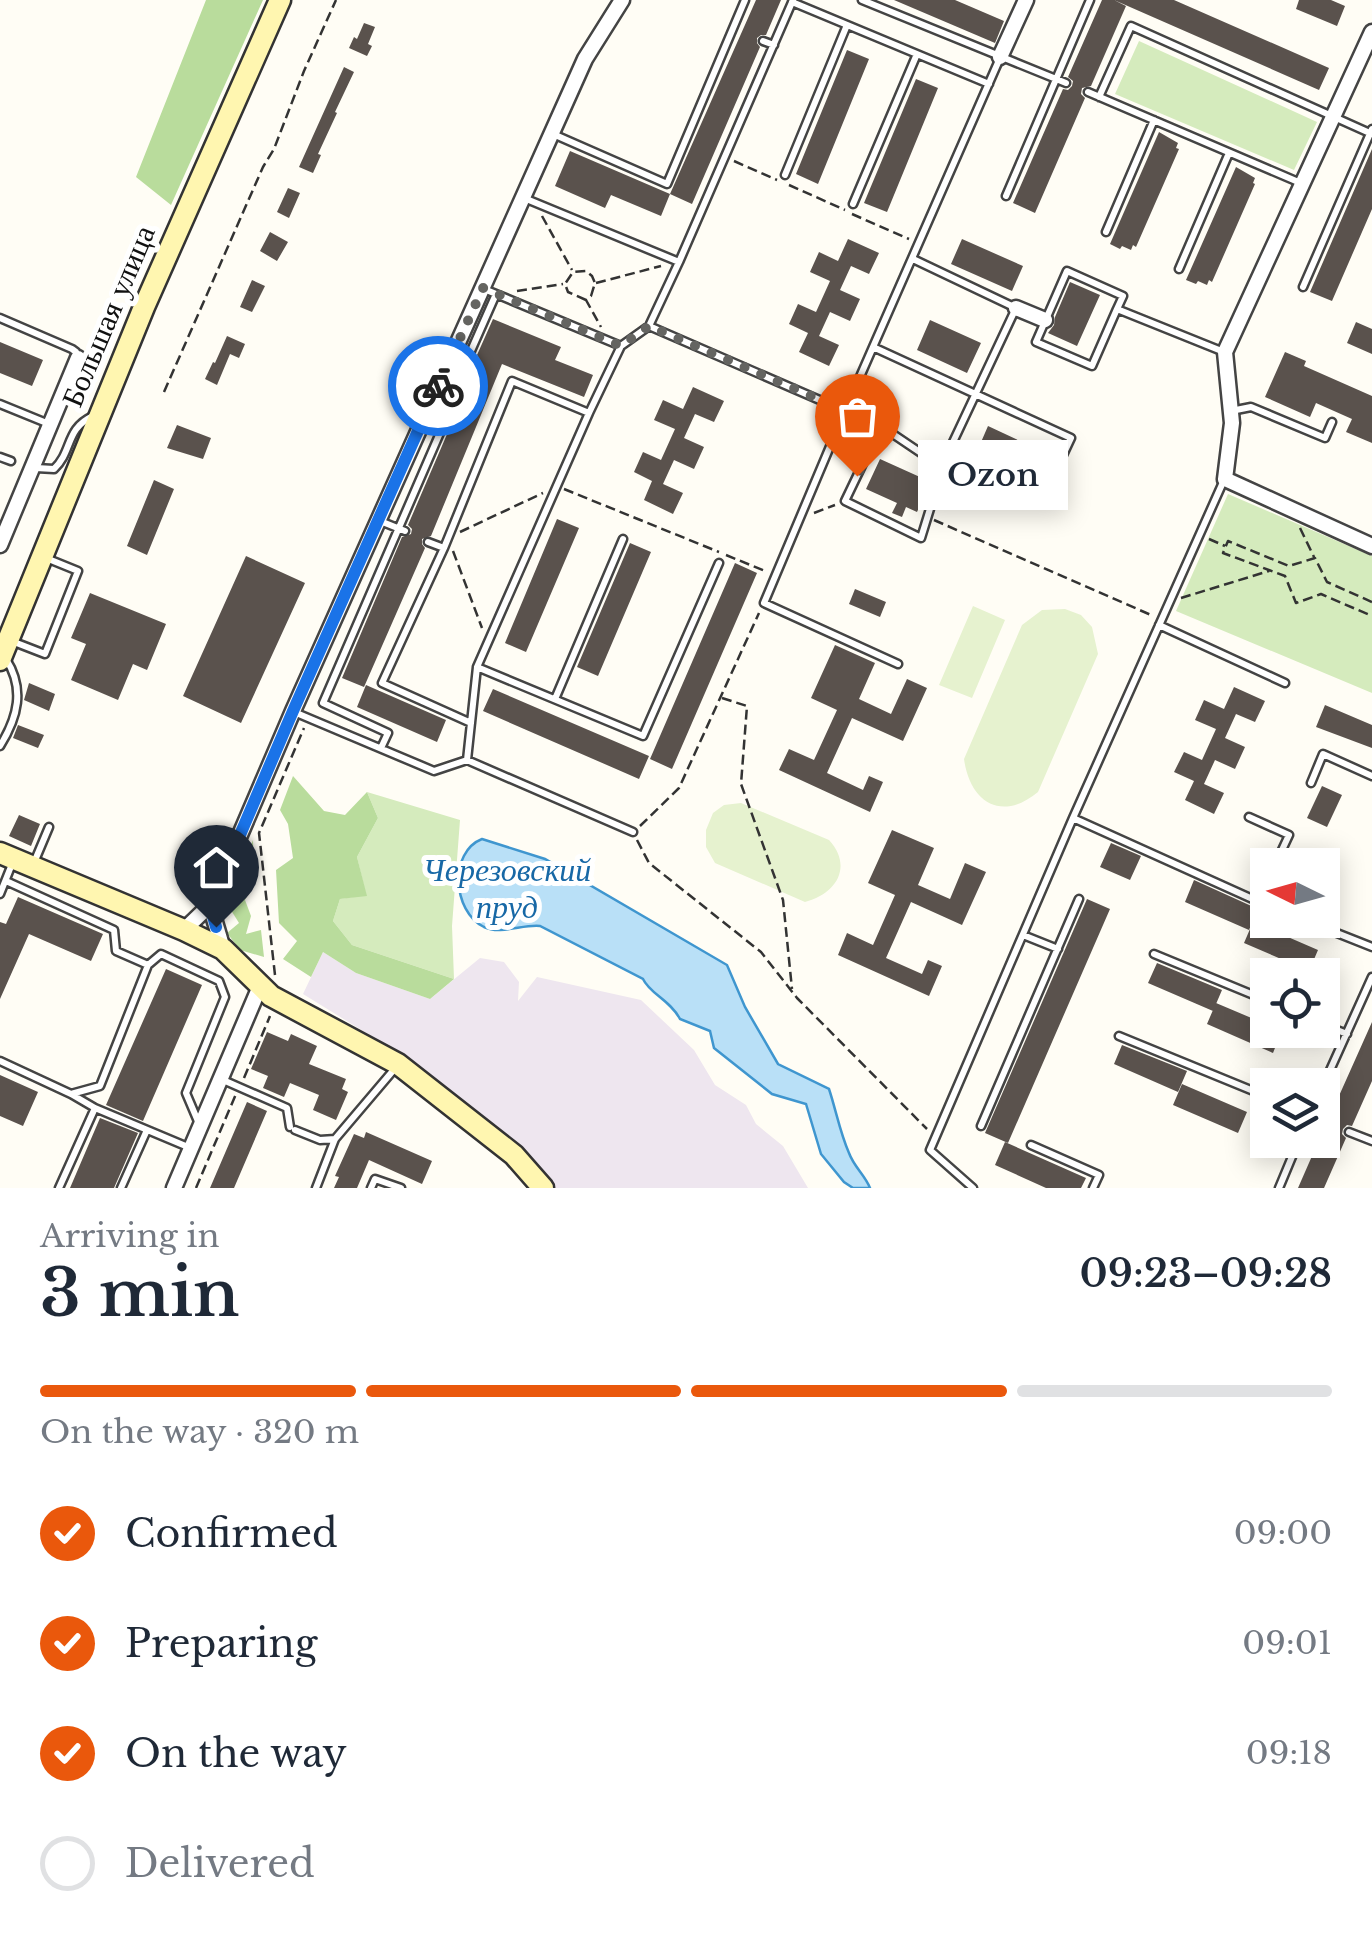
<!DOCTYPE html>
<meta charset="utf-8">
<style>
:root{--surface:#fff;--page:#f2f2f3;--text:#1f2937;--muted:#747a83;--line:#e0e1e3;--accent:#ea580c}
body{margin:0;font-family:"Libre Baskerville",serif;background:var(--page);color:var(--text);height:100vh;display:flex;flex-direction:column;font-size:38px;white-space:nowrap}
*{box-sizing:border-box;margin:0}
p{font-size:32px;color:var(--muted)}
.icon{flex:none;width:55px;height:55px;fill:none;stroke:currentColor;stroke-width:2;stroke-linecap:round;stroke-linejoin:round}
.map{position:relative;height:1188px;overflow:hidden}
.side{display:flex;flex-direction:column;background:var(--surface);flex:1}
.side>*{flex:none}
.needle{width:65px;rotate:275deg}
.tools{position:absolute;left:1250px;top:848px;display:grid;gap:20px}
.tools a{display:grid;place-items:center;width:90px;height:90px;border-radius:0px;background:var(--surface);box-shadow:0 5px 25px #0003;font-size:50px}
.pin{position:absolute;display:grid;place-items:center;width:85px;height:85px;color:#fff;margin:-102px -42px;border-radius:50% 50% 50% 0;rotate:-45deg;box-shadow:0 0 10px #0007}
.pin .icon{rotate:45deg}
.courier{position:absolute;display:grid;place-items:center;width:100px;height:100px;margin:-50px;border:8px solid #1a73e8;border-radius:50%;background:#fff;color:#222;box-shadow:0 2px 12px #0007}
.bubble{position:absolute;height:70px;border-radius:0px;background:var(--surface);box-shadow:0 5px 25px #0003;font-size:32px;font-weight:600;line-height:70px;text-align:center}
.headline em{font-style:normal;font-weight:600}
.headline div{display:flex;flex-direction:column-reverse}
.headline{display:flex;align-items:center;justify-content:space-between;height:170px;padding:0 40px}
h1{font-size:65px;font-weight:600;line-height:75px}
.bar{display:grid;grid-template-columns:repeat(4,1fr);gap:15px 10px;align-content:center;height:120px;padding:0 40px}
.bar i{height:12px;border-radius:8px;background:var(--line)}
.bar .active{background:var(--accent)}
.bar p{grid-column:span 4}
ol{padding:0 40px;list-style:none}
li{display:flex;align-items:center;gap:30px;height:110px}
li p{margin-inline-start:auto}
li .icon{padding:10px;border-radius:50%;background:var(--accent);color:#fff;stroke-width:4}
li:last-child{color:var(--muted)}
li i{width:55px;height:55px;border:5px solid var(--line);border-radius:50%}
.map>svg:first-child{display:block}
</style>
<div class="map">
<svg width="1372" height="1188" viewBox="0 0 1372 1188">
<rect width="100%" height="100%" fill="#fffdf5"/>
<!-- industrial -->
<path fill="#eee6ef" d="M323 952 356 973 430 999 480 958 504 962 519 982 518 1001 537 977 641 1000 694 1050 715 1085 746 1105 756 1124 783 1146 808 1188H556L518 1146 402 1055 303 994Z"/>
<!-- green -->
<path fill="#d5ebbd" d="M1139 41 1317 122 1294 170 1115 94Z
M1228 494 1372 556V693L1176 611Z
M367 792 460 820 452 926 454 979 352 945 333 921 340 899 366 895 357 857 378 818Z"/>
<!-- forest -->
<path fill="#b9dc9c" d="M206 0H263L171 205 136 177Z
M293 776 324 811 345 815 367 792 378 818 357 857 367 896 340 899 333 921 352 945 454 979 430 999 356 973 323 952 311 977 283 959 297 941 279 923 276 870 293 858 288 824 280 810Z
M253 840 254 880 245 900 251 916 246 934 261 930 264 957 240 950 227 933 239 923 229 907 234 902 233 890Z"/>
<!-- pitch -->
<path fill="#e6f2cf" d="M973 606 1005 620 972 698 939 685Z
M1065 609 1081 615 1092 627 1098 654 1038 792C1002 822 970 803 964 759L1022 625 1042 610Z
M741 803 829 840C853 866 837 894 805 902L715 863 706 847V830L713 813 724 805Z"/>
<!-- water -->
<path fill="#b9e0f7" stroke="#3f96cf" stroke-width="2.5" d="M482 839 545 859 727 965 745 1007 778 1064 829 1089C836 1110 840 1133 849 1153 854 1167 865 1175 870 1188H853L844 1182 821 1154 806 1104 772 1094 714 1048 710 1031 680 1019C670 1000 650 994 643 979L540 926C523 924 501 935 484 927 452 911 449 852 482 839Z"/>
<!-- building -->
<path fill="#5a524d" d="M756 0H781L766 35H761L757 38V43L760 47 692 204 670 194Z
M894 0H955L1004 21 995 43Z
M1102 0H1114L1126 6 1091 86 1082 88 1081 94 1085 98 1035 213 1013 203 1063 89 1068 90 1072 86 1073 81 1068 77Z
M1114 0H1174L1329 68 1319 90Z
M1299 0H1331L1345 6 1337 26 1296 9Z
M364 23 375 27 368 44 372 46 367 56 349 48 354 37 357 39Z
M847 50 869 59 818 184 796 174Z
M344 67 354 72 335 112 337 113 318 154 321 155 313 173 299 167Z
M916 79 938 88 887 212 864 203Z
M1159 132 1178 143 1176 148 1179 149 1136 247 1133 245 1131 250 1122 246 1120 249 1110 244Z
M1372 149V209L1332 301 1310 292Z
M570 151 670 194 661 216 611 195 605 208 555 186Z
M1236 167 1255 178 1253 183 1255 184 1212 282 1209 280 1207 285 1198 281 1196 284 1186 280Z
M288 188 300 193 289 218 277 212Z
M270 232 288 242 277 261 260 251Z
M848 239 879 253 869 274 851 266 840 290 860 299 850 321 830 312 819 336 839 345 829 366 799 352 808 333 789 324 798 304 816 312 830 281 810 272 819 252 838 261Z
M962 239 1023 266 1012 291 951 264Z
M252 280 265 286 252 312 240 307Z
M1070 282 1100 295 1077 346 1048 333 1054 325 1055 317Z
M493 319 561 347 555 360 593 375 584 397 502 364 431 536 422 539V544L425 548 364 687 342 678 402 537 411 534 412 529 408 525 475 369 479 358 477 355Z
M930 320 981 343 967 373 917 350Z
M1356 322 1372 329V354L1347 343Z
M227 336 245 344 239 358 230 354 217 385 205 379 213 362 215 363Z
M0 342 43 360 32 386 0 373Z
M1285 352 1306 361 1304 366 1372 396V443L1346 432 1352 419 1316 403 1310 417 1265 397Z
M693 387 724 401 714 422 695 414 684 438 704 447 694 469 674 460 663 484 683 493 673 514 644 500 652 481 634 472 643 452 661 460 675 429 654 420 663 400 683 409Z
M177 425 211 438 203 459 167 448Z
M988 426 1039 450 1026 480 975 456Z
M880 459 931 482 917 512 906 507 902 517 892 513 897 503 866 489Z
M154 480 174 489 147 555 127 546Z
M557 519 579 528 526 652 505 643Z
M630 543 651 552 598 676 577 667Z
M246 556 305 583 241 723 183 696Z
M735 563 757 573 672 769 650 759Z
M855 589 886 602 880 617 849 604Z
M90 593 166 624 147 670 133 664 118 700 71 680 86 644 71 638Z
M835 645 875 663 859 699 891 714 907 679 927 688 903 741 852 718 827 773 863 790 869 776 883 782 870 812 779 770 789 749 814 760 837 710 811 698Z
M29 683 55 694 49 711 24 700Z
M366 685 446 720 437 742 357 707Z
M1234 687 1265 701 1255 722 1236 714 1225 738 1245 747 1235 769 1215 760 1204 784 1224 793 1214 814 1185 800 1194 781 1174 772 1184 752 1202 760 1216 729 1195 720 1204 700 1224 709Z
M493 689 649 756 639 779 483 711Z
M1325 705 1372 725V748L1316 727Z
M18 725 44 735 38 748 13 738Z
M1322 786 1342 795 1327 827 1307 818Z
M19 815 40 824 31 846 9 836Z
M892 830 934 848 918 885 950 899 965 863 986 872 962 925 911 902 886 958 922 974 928 960 942 966 929 996 838 955 847 933 873 945 895 895 868 883Z
M1111 843 1141 856 1130 880 1100 867Z
M1194 880 1258 909 1249 930 1185 902Z
M18 897 103 934 91 961 29 934 0 999V922L6 924Z
M1087 899 1110 909 1008 1143 985 1133Z
M1253 922 1318 950 1309 971 1244 943Z
M1157 963 1222 990 1213 1011 1148 983Z
M166 969 202 985 143 1121 106 1105Z
M1216 1003 1268 1025V1030H1282L1273 1053 1207 1024Z
M1372 1022V1081L1352 1126 1347 1125 1343 1129 1342 1134 1346 1138 1324 1188H1298L1319 1140H1322L1324 1128 1333 1125 1334 1120 1330 1116Z
M267 1032 288 1041 291 1034 317 1046 309 1064 346 1079 342 1089 348 1092 336 1120 313 1110 319 1095 290 1083 284 1097 263 1088 268 1076 251 1069Z
M1122 1045 1187 1071 1178 1092 1114 1064Z
M0 1075 38 1092 23 1126 0 1116Z
M1182 1084 1247 1112 1238 1133 1173 1105Z
M247 1102 267 1111 234 1188H210Z
M100 1118 138 1133 114 1188H70Z
M366 1132 432 1161 422 1184 369 1160 357 1188H334L339 1177 335 1176 354 1134 364 1138Z
M1005 1142 1086 1178 1081 1188H1046L995 1165Z"/>
<g fill="none" stroke-linecap="round" stroke-linejoin="round">
<!-- lane casing -->
<g stroke="#444" stroke-width="11">
<path id="lane" d="M862 0 1066 83
M792 2 989 84
M763 41 774 45
M1088 92 1303 184
M1099 97 1131 26 1372 134
M553 134 667 184 745 0
M785 175 847 25
M1006 196 1090 0
M524 198 679 262 793 0
M853 204 917 54
M1106 232 1154 120
M1179 269 1229 153
M1303 287 1372 129
M484 289 621 346 649 326 845 411 873 347 1071 438 1041 502 946 457 1016 308 913 259
M1117 309 1123 296 1067 271 1036 342 1092 366 1117 309 1224 352
M0 318 72 349 76 352 78 357
M649 326 679 262
M873 347 1000 58
M0 404 49 424
M1231 411 1251 407 1325 438 1332 422
M881 426 921 453 946 457 921 538 845 501 881 426 845 411 764 603 898 664
M0 457 11 461
M36 468 54 469C73 451 65 429 93 416
M380 521 405 531
M428 542 444 548
M1159 625 1285 683
M14 642 45 654 78 571 46 558
M477 667 643 736 719 563
M555 699 623 539
M294 712 434 771 467 760 633 832
M471 723 382 683 444 548 512 381 589 413 621 346
M0 746C18 717 25 689 6 659
M381 748 388 733 323 703 469 366 470 353 496 294
M467 760 477 667 589 413
M1311 783 1323 754 1372 776
M1249 817 1289 835 1275 865
M1073 818 1268 906
M33 865 49 827
M6 881 114 930 116 951 148 965
M0 894 12 864
M1259 902 1268 883
M1304 920 1372 947
M1023 935 1058 949
M1154 954 1268 1001
M1322 1024 1347 1034
M1119 1036 1268 1097
M0 1061 71 1094 100 1086 148 965 161 954 219 981 225 997 186 1093 200 1126
M223 1080 287 1108 290 1127
M1322 1088 1372 977
M71 1094 95 1108
M1322 1120 1327 1122
M981 1126 1079 899
M295 1130 320 1140 335 1139
M1349 1132 1372 1141
M1031 1145 1099 1175 1093 1188
M59 1188 95 1108 188 1147
M121 1188 147 1130
M316 1188 335 1139 397 1066
M371 1188 375 1179 401 1188
M973 1188 930 1150 1073 818 1224 480
M1279 1188 1299 1140"/>
</g>
<!-- street casing -->
<g stroke="#444" stroke-width="19">
<path id="street" d="M1372 32 1225 352 1232 423 1225 479 1372 546
M1000 57 1026 0
M1016 308 1045 320
M0 545 78 358
M210 905 223 949
M184 930 210 905 293 711 585 59 622 0
M174 1188 261 984"/>
</g>
<!-- secondary casing -->
<g stroke="#333" stroke-width="25">
<path id="secondary" d="M0 660 144 307 280 0
M0 853 184 930 223 949 271 996 398 1064 514 1155 543 1188"/>
</g>
<!-- path -->
<path stroke="#333" stroke-width="2.5" stroke-dasharray="10 5" stroke-linecap="butt" d="M734 161 777 180
M789 185 845 210
M852 214 909 239
M542 216 572 270
M596 283 661 266
M517 291 563 284
M586 300 568 292 565 284 573 272 586 271 592 276 595 283 591 296 586 300 601 327
M164 392 263 167 274 149 304 71 336 0
M564 489 719 552
M814 513 835 505
M934 520 1151 615
M1300 528 1314 557
M460 532 543 493
M1209 539 1225 546
M453 551 482 628
M726 555 765 571
M1181 598 1269 571
M1372 602 1327 582 1315 558 1289 566 1228 541 1223 553 1285 576 1296 603 1321 594 1372 616
M722 698 747 706 741 784 783 900 792 989
M640 826 679 788 759 613
M637 840 649 863 761 952 797 998 927 1129
M275 975 259 833 304 728
M244 1078 270 1016
M196 1188 236 1094"/>
<!-- lane -->
<use href="#lane" stroke="#fff" stroke-width="6"/>
<!-- street -->
<use href="#street" stroke="#fff" stroke-width="14"/>
<!-- secondary -->
<use href="#secondary" stroke="#fff6b0" stroke-width="20"/>
</g>
<g fill="none" stroke-linecap="round" stroke-linejoin="round">
<!-- done -->
<path stroke="#646461" stroke-width="10" stroke-dasharray="0 18" d="M438 386 483 288 621 346 649 326 881 426 857 476"/>
<!-- route -->
<path stroke="#1a73e8" stroke-width="12" d="M216 927 210 905 293 711 438 386"/>
</g>
<g text-anchor="middle" dominant-baseline="central" stroke-width="10" stroke-linejoin="round" paint-order="stroke">
<!-- street labels -->
<g font-size="30" fill="#111" stroke="#fff">
<text transform="translate(108 316) rotate(-67)">Большая улица</text>
</g>
<!-- water labels -->
<g font-size="32" font-style="italic" fill="#1768a6" stroke="#fff">
<text x="507" y="870">Черезовский<tspan x="507" dy="37">пруд</tspan></text>
</g>
</g>
</svg>
<div class="tools">
<a><svg class="needle" viewBox="-14 -14 28 28"><path d="M0-13l5 13h-10z" fill="#e53935"/><path d="M0 13l5-13h-10z" fill="#747a83"/></svg></a>
<a><svg class="icon" aria-label="locate" viewBox="0 0 24 24"><circle cx="12" cy="12" r="6"/><path d="M12 2v4M12 18v4M2 12h4M18 12h4"/></svg></a>
<a><svg class="icon" aria-label="layers" viewBox="0 0 24 24"><path d="M12 4l9 5-9 5-9-5zM3 14l9 5 9-5"/></svg></a>
</div>
<div class="pin" style="left:857px;top:476px;background:#ea580c"><svg class="icon" aria-label="bag" viewBox="0 0 24 24"><path d="M5 8h14l-1 12H6zM9 8a3 3 0 0 1 6 0"/></svg></div>
<div class="pin" style="left:216px;top:927px;background:#1f2937"><svg class="icon" aria-label="home" viewBox="0 0 24 24"><path d="M3 11l9-7 9 7M6 9v11h12V9"/></svg></div>
<div class="courier" style="left:438px;top:386px"><svg class="icon" aria-label="bike" viewBox="0 0 24 24"><circle cx="6" cy="16" r="4"/><circle cx="18" cy="16" r="4"/><path d="M6 16l4-8h5l3 8M10 8l3 8H6M13 5h3"/></svg></div>
<div class="bubble" style="left:918px;top:440px;width:150px">Ozon</div>
</div>
<section class="side">
<div class="headline"><div><h1>3 min</h1><p>Arriving in</p></div><em>09:23–09:28</em></div>
<div class="bar"><i class="active"></i><i class="active"></i><i class="active"></i><i></i><p>On the way · 320 m</p></div>
<ol>
<li><svg class="icon" aria-label="check" viewBox="0 0 24 24"><path d="M5 12l5 5 9-10"/></svg>Confirmed<p>09:00</p></li>
<li><svg class="icon" aria-label="check" viewBox="0 0 24 24"><path d="M5 12l5 5 9-10"/></svg>Preparing<p>09:01</p></li>
<li><svg class="icon" aria-label="check" viewBox="0 0 24 24"><path d="M5 12l5 5 9-10"/></svg>On the way<p>09:18</p></li>
<li><i></i>Delivered</li>
</ol>
</section>
